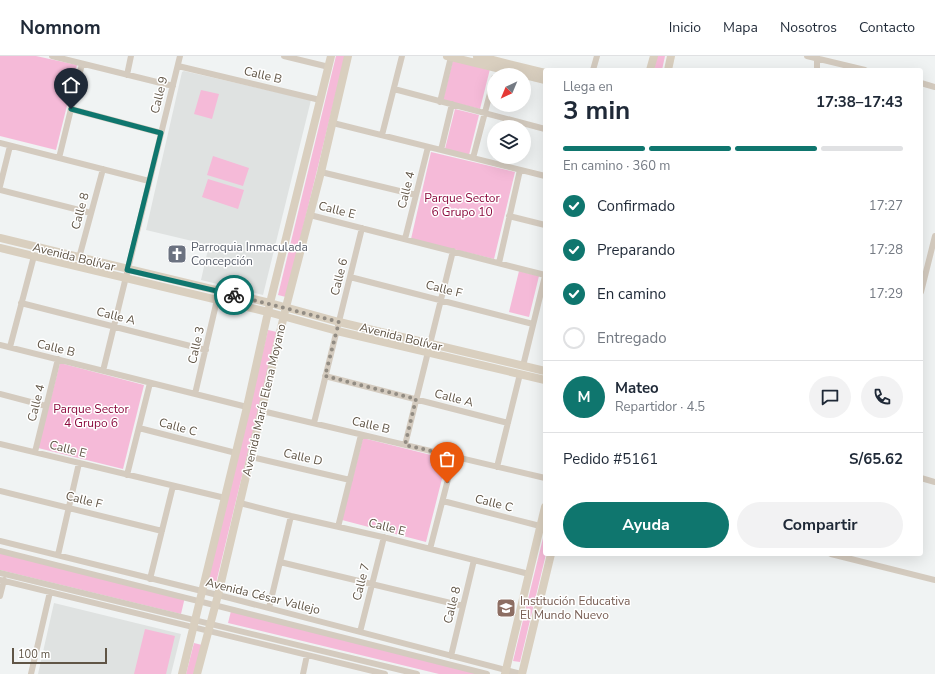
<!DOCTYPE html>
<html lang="es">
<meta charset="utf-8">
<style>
:root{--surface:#fff;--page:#f2f2f3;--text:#1f2937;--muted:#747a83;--line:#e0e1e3;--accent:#0f766e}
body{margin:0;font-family:"Nunito Sans",sans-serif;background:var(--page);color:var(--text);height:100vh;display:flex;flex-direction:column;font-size:15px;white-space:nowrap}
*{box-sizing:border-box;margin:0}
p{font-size:13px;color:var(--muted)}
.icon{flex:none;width:22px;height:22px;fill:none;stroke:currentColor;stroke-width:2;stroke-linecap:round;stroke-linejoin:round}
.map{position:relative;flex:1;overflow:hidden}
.side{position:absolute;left:543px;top:12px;width:380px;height:488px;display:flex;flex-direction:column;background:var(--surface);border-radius:4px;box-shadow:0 4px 16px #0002}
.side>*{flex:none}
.needle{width:26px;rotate:224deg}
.tools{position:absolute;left:487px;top:12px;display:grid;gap:8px}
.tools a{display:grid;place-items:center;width:44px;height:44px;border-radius:50%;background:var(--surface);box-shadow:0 4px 16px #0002;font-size:20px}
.scale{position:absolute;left:12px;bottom:10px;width:95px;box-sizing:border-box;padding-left:4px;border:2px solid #605546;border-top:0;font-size:11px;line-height:14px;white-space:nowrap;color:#605546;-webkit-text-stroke:3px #fff;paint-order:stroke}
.pin{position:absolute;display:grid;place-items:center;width:34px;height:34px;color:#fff;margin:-41px -17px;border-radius:50% 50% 50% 0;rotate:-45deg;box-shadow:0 0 4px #0007}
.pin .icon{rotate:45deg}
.courier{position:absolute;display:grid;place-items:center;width:40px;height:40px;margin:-20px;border:3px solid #0f766e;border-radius:50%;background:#fff;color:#222;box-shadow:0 1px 5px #0007}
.headline em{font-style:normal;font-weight:700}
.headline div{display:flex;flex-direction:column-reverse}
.headline{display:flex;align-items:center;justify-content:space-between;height:68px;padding:0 20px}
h1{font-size:26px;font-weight:700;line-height:30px}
.bar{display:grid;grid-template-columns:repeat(4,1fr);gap:6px 4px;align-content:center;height:48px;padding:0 20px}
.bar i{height:5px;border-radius:3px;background:var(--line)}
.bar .current{background:var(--accent)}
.bar p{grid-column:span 4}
.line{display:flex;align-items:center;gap:10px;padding:0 20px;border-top:1px solid var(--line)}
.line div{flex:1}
.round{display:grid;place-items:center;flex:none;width:42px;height:42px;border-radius:21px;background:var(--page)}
ol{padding:0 20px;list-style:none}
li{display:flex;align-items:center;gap:12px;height:44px}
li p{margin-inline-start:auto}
li .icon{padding:4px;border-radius:50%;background:var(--accent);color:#fff;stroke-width:4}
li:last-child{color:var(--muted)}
li i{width:22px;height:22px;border:2px solid var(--line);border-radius:50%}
.cta{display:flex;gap:8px;margin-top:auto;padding:8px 20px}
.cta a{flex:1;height:46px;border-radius:24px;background:var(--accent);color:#fff;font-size:16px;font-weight:700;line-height:46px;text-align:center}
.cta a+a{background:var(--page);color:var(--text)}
header{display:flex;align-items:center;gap:24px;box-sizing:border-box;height:56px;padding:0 20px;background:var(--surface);border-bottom:1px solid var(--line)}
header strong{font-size:19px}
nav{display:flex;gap:22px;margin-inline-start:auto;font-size:14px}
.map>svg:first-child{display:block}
</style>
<header>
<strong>Nomnom</strong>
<nav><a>Inicio</a><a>Mapa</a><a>Nosotros</a><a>Contacto</a></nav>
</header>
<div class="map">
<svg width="935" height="618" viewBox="0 0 935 618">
<rect width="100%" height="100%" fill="#f0f3f3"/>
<!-- education -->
<path fill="#dfe2e1" d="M184 15 311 44 263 239 201 224 209 189 146 174 182 16Z
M54 547 181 578 171 618H38Z"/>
<!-- green -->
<path fill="#f5bad8" d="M0 0H36L77 9 56 94 0 80Z
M336 0H345L286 241 278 239Z
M657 0H665L662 14H654Z
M453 4 490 13 480 53 443 44Z
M201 34 219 38 212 63 194 58Z
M455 53 479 59 469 99 445 93Z
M431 96 515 116 494 203 411 183Z
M213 100 249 112 243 130 207 119Z
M208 123 244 134 238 153 202 141Z
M519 215 539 220 529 261 509 256Z
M268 274 277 276 216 527 207 525Z
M60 307 144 329 123 413 38 392Z
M363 382 447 403 426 486 342 464Z
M545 474V498H546L520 606 513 605Z
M0 496 185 541 181 558 0 514Z
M231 555 488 618H439L228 567Z
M145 573 175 580 166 618H134Z
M194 587 202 589 195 618H186Z"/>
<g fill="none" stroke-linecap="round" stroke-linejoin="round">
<!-- street -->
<path stroke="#d4cbbf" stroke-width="6" d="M52 0 173 30
M284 0 329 11
M807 0 865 14
M817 0V14
M178 10 320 44
M593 14 597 0
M127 19 131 0
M921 27 935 31
M394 33 545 73
M440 46 451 1
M71 53 161 77
M333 67 545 120
M382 79 402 0
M0 87 149 125
M441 94 452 48
M59 102 82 8
M473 102 494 22
M321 116 416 139
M0 130 10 90
M0 134 91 157
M310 159 545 219
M509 160 545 169
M405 183 428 91
M79 202 103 113
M499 207 520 114
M350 221 533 268
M921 236 935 180
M21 247 206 294
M0 289 247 351
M10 291 34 200
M523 310 545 220
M103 315 180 0
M325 320 508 367
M0 338 46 350
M195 338 217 244
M262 355 545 422
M314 367 362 172
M139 372 236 397
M0 388 225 442
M405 389 453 195
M35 396 58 303
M251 401 350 424
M497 411 520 318
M127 419 150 327
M921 422 935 426
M0 435 162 475
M443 445 540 470
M240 447 291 460 387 482 529 518
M338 471 361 379
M0 485 230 542 521 618
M430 493 454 400
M0 495 487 618
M831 498 935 524
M58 499 79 407
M280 506 463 550
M0 517 417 618
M150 523 173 430
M0 524 385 618
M0 540 4 524
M269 552 291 460
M360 576 384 481
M451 600 474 504
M31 618 50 536
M303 618 307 599"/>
<!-- secondary -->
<path stroke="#d9cfbf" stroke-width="8" d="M447 0 545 24
M477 0 545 17
M650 14 654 0
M668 14 671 0
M0 182 270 247 339 266 545 315
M0 192 268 256 337 275 545 324
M182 618 247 351 270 247 331 0
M197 618 218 539 286 251 321 116 348 0
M505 618 545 451
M522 618 551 498"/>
</g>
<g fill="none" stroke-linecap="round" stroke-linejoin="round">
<!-- done -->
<path stroke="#928c83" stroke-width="4" stroke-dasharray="0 7.2" d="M234 239 339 266 325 320 416 343 405 389 454 400 447 427"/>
<!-- route -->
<path stroke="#0f766e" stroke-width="5" d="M71 53 161 77 127 214 234 239"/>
</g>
<!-- icons -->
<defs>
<g id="church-square" transform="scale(1)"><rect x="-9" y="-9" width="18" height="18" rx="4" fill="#6b7280" stroke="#fff"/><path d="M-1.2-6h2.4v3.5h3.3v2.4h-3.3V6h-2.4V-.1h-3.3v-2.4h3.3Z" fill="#fff"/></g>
<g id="school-square" transform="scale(1)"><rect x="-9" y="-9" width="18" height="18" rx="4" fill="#8d6e63" stroke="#fff"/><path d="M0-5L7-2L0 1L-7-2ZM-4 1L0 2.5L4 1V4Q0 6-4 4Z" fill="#fff"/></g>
</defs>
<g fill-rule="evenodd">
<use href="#church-square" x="177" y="198"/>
<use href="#school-square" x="506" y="552"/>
</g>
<g text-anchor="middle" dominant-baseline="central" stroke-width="3" stroke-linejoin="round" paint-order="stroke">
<!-- street labels -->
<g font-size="12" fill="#605546" stroke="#fff">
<text transform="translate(263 19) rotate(13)">Calle B</text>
<text transform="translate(159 39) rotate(-76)">Calle 9</text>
<text transform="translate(406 134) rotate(-76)">Calle 4</text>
<text transform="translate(337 154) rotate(14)">Calle E</text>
<text transform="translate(80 155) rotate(-75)">Calle 8</text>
<text transform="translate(74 201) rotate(14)">Avenida Bolívar</text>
<text transform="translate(339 221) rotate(-76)">Calle 6</text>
<text transform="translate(444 233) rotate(14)">Calle F</text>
<text transform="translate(116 260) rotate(14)">Calle A</text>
<text transform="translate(401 281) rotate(14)">Avenida Bolívar</text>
<text transform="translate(196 289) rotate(-77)">Calle 3</text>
<text transform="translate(56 292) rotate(14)">Calle B</text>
<text transform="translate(454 342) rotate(14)">Calle A</text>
<text transform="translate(264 344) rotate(-77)">Avenida María Elena Moyano</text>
<text transform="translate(36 347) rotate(-76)">Calle 4</text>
<text transform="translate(371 369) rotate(13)">Calle B</text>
<text transform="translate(178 371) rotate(15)">Calle C</text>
<text transform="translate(68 393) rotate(14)">Calle E</text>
<text transform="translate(303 401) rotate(13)">Calle D</text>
<text transform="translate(84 444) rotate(14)">Calle F</text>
<text transform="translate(494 447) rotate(14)">Calle C</text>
<text transform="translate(387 471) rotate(14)">Calle E</text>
<text transform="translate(361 526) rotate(-76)">Calle 7</text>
<text transform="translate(263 540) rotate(14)">Avenida César Vallejo</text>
<text transform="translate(452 549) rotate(-76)">Calle 8</text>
</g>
<!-- park labels -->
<g font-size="12" fill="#8c0c3f" stroke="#fff">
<text x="462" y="142">Parque Sector<tspan x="462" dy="14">6 Grupo 10</tspan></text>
<text x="91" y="353">Parque Sector<tspan x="91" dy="14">4 Grupo 6</tspan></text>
</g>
<!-- worship labels -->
<g font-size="12" fill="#5b616d" stroke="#fff" text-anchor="start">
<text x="191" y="191">Parroquia Inmaculada<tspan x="191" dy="14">Concepción</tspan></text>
</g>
<!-- education labels -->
<g font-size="12" fill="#785e54" stroke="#fff" text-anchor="start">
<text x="520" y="545">Institución Educativa<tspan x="520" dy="14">El Mundo Nuevo</tspan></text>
</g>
</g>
</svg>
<div class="tools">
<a><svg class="needle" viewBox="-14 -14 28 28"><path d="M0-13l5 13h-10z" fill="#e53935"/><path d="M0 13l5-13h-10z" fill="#747a83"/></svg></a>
<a><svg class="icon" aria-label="layers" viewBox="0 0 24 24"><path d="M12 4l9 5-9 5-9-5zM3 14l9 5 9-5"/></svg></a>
</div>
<div class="scale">100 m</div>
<div class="pin" style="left:447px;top:427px;background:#ea580c"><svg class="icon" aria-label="bag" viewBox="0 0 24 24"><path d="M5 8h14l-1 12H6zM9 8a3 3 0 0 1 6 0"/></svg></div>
<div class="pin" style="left:71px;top:53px;background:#1f2937"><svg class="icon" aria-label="home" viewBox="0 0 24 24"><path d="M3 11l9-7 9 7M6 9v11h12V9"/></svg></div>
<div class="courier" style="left:234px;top:239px"><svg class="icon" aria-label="bike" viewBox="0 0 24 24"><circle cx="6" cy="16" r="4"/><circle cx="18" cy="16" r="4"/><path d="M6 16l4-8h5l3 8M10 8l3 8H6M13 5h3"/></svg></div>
<section class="side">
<div class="headline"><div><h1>3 min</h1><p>Llega en</p></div><em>17:38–17:43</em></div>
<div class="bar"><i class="current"></i><i class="current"></i><i class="current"></i><i></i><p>En camino · 360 m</p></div>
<ol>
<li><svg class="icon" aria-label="check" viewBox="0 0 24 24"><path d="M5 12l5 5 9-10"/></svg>Confirmado<p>17:27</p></li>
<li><svg class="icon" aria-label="check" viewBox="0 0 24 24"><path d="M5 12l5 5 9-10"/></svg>Preparando<p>17:28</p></li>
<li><svg class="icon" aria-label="check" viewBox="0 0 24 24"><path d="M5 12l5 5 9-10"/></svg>En camino<p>17:29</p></li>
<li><i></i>Entregado</li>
</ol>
<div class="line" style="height:72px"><b class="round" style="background:var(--accent);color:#fff">M</b><div><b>Mateo</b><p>Repartidor · 4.5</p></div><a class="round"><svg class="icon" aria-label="chat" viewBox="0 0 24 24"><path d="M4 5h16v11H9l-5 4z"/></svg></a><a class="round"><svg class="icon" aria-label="phone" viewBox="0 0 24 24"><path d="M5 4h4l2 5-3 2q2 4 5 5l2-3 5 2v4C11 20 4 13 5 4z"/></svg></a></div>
<div class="line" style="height:52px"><div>Pedido #5161</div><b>S/65.62</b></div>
<div class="cta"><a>Ayuda</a><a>Compartir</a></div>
</section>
</div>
